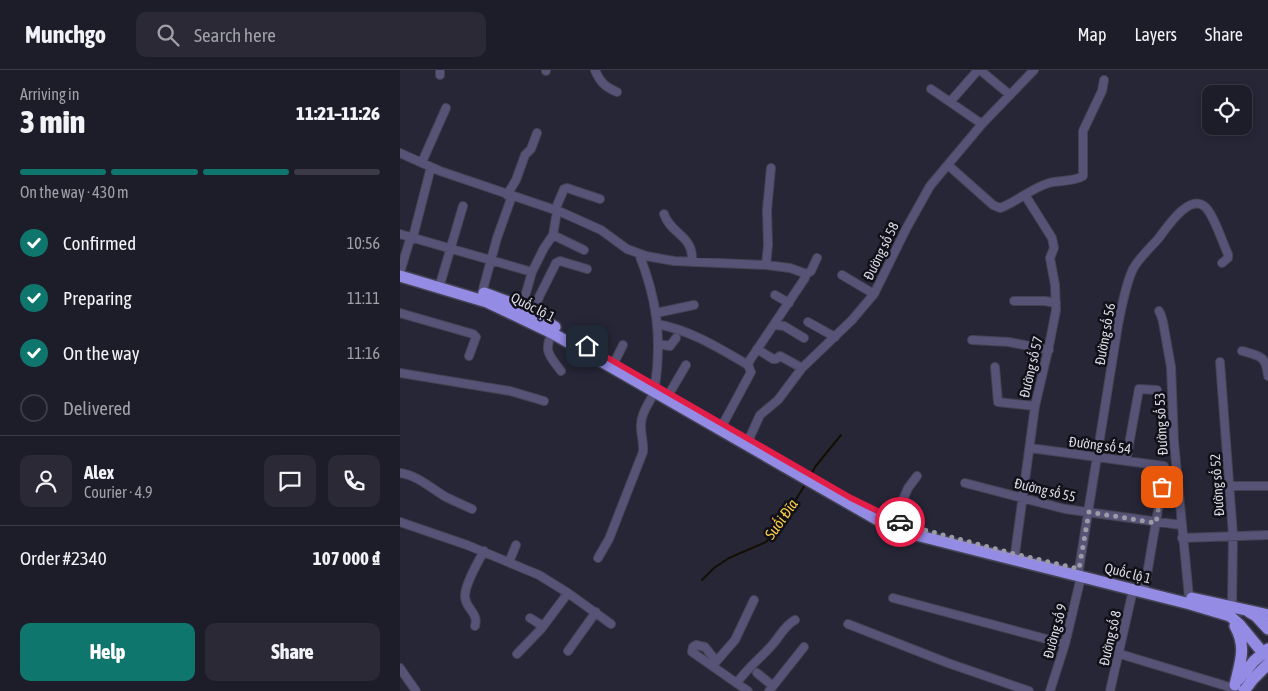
<!DOCTYPE html>
<meta charset="utf-8">
<style>
:root{--surface:#1d1c29;--page:#2a2935;--text:#f1f3f6;--muted:#a0a1a8;--line:#3b3a46;--accent:#0f766e}
body{margin:0;font-family:"Asap Condensed",sans-serif;background:var(--page);color:var(--text);height:100vh;display:flex;flex-direction:column;font-size:19px;white-space:nowrap}
*{box-sizing:border-box;margin:0}
p{font-size:16px;color:var(--muted)}
.icon{flex:none;width:28px;height:28px;fill:none;stroke:currentColor;stroke-width:2;stroke-linecap:round;stroke-linejoin:round}
.map{position:relative;flex:1;overflow:hidden}
.sheet{display:flex;flex-direction:column;background:var(--surface);width:400px}
.sheet>*{flex:none}
.tools{position:absolute;left:802px;top:15px;display:grid;gap:10px}
.tools a{display:grid;place-items:center;width:50px;height:50px;border-radius:10px;background:var(--surface);box-shadow:0 2px 8px #0003,0 0 0 1px var(--line);font-size:25px}
.pin{position:absolute;display:grid;place-items:center;width:42px;height:42px;color:#fff;margin:-21px;border-radius:10px;box-shadow:0 2px 8px #0006}
.courier{position:absolute;display:grid;place-items:center;width:50px;height:50px;margin:-25px;border:4px solid #e11d48;border-radius:50%;background:#fff;color:#222;box-shadow:0 1px 6px #0007}
.overview em{font-style:normal;font-weight:800}
.overview div{display:flex;flex-direction:column-reverse}
.overview{display:flex;align-items:center;justify-content:space-between;height:85px;padding:0 20px}
h1{font-size:32px;font-weight:800;line-height:38px}
.bar{display:grid;grid-template-columns:repeat(4,1fr);gap:8px 5px;align-content:center;height:60px;padding:0 20px}
.bar i{height:6px;border-radius:4px;background:var(--line)}
.bar .current{background:var(--accent)}
.bar p{grid-column:span 4}
.line{display:flex;align-items:center;gap:12px;padding:0 20px;border-top:1px solid var(--line)}
.line div{flex:1}
.round{display:grid;place-items:center;flex:none;width:52px;height:52px;border-radius:10px;background:var(--page)}
ol{padding:0 20px;list-style:none}
li{display:flex;align-items:center;gap:15px;height:55px}
li p{margin-inline-start:auto}
li .icon{padding:5px;border-radius:50%;background:var(--accent);color:#fff;stroke-width:4}
li:last-child{color:var(--muted)}
li i{width:28px;height:28px;border:2px solid var(--line);border-radius:50%}
.cta{display:flex;gap:10px;margin-top:auto;padding:10px 20px}
.cta a{flex:1;height:58px;border-radius:10px;background:var(--accent);color:#fff;font-size:20px;font-weight:800;line-height:58px;text-align:center}
.cta a+a{background:var(--page);color:var(--text)}
header{display:flex;align-items:center;gap:30px;box-sizing:border-box;height:70px;padding:0 25px;background:var(--surface);border-bottom:1px solid var(--line)}
header strong{font-size:24px}
nav{display:flex;gap:28px;margin-inline-start:auto;font-size:18px}
.search{width:350px;height:45px;background:var(--page);display:flex;align-items:center;gap:12px;box-sizing:border-box;padding:0 18px;border-radius:10px;color:var(--muted);font-size:19px}
main{display:flex;flex:1;min-height:0}
.map>svg:first-child{display:block}
</style>
<header>
<strong>Munchgo</strong>
<div class="search"><svg class="icon" aria-label="search" viewBox="0 0 24 24"><circle cx="10" cy="10" r="6"/><path d="M15 15l6 6"/></svg>Search here</div>
<nav><a>Map</a><a>Layers</a><a>Share</a></nav>
</header>
<main>
<section class="sheet">
<div class="overview"><div><h1>3 min</h1><p>Arriving in</p></div><em>11:21–11:26</em></div>
<div class="bar"><i class="current"></i><i class="current"></i><i class="current"></i><i></i><p>On the way · 430 m</p></div>
<ol>
<li><svg class="icon" aria-label="check" viewBox="0 0 24 24"><path d="M5 12l5 5 9-10"/></svg>Confirmed<p>10:56</p></li>
<li><svg class="icon" aria-label="check" viewBox="0 0 24 24"><path d="M5 12l5 5 9-10"/></svg>Preparing<p>11:11</p></li>
<li><svg class="icon" aria-label="check" viewBox="0 0 24 24"><path d="M5 12l5 5 9-10"/></svg>On the way<p>11:16</p></li>
<li><i></i>Delivered</li>
</ol>
<div class="line" style="height:90px"><a class="round"><svg class="icon" aria-label="person" viewBox="0 0 24 24"><circle cx="12" cy="8" r="4"/><path d="M4 21q1-7 8-7t8 7"/></svg></a><div><b>Alex</b><p>Courier · 4.9</p></div><a class="round"><svg class="icon" aria-label="chat" viewBox="0 0 24 24"><path d="M4 5h16v11H9l-5 4z"/></svg></a><a class="round"><svg class="icon" aria-label="phone" viewBox="0 0 24 24"><path d="M5 4h4l2 5-3 2q2 4 5 5l2-3 5 2v4C11 20 4 13 5 4z"/></svg></a></div>
<div class="line" style="height:65px"><div>Order #2340</div><b>107 000 ₫</b></div>
<div class="cta"><a>Help</a><a>Share</a></div>
</section>
<div class="map">
<svg width="868" height="621" viewBox="0 0 868 621">
<rect width="100%" height="100%" fill="#272637"/>
<g fill="none" stroke-linecap="round" stroke-linejoin="round">
<!-- stream -->
<path stroke="#140f03" stroke-width="2" d="M410 407 415 397 441 365
M302 510 314 498 329 488 366 472 378 459 406 413"/>
<!-- minor casing -->
<g stroke="#444353" stroke-width="10">
<path id="minor" d="M195 0C200 12 205 17 217 22
M580 0 610 25
M146 1V0
M40 5V0
M531 19 582 54
M550 32 578 0
M0 83 40 101 161 142 201 160 227 179 246 186 274 191 366 195 390 198 404 203 405 208 350 290 348 295 351 302 323 354
M22 92 46 38
M548 95 593 135 600 138C617 132 631 118 649 113 660 110 673 112 683 106V61L702 21 704 10
M107 125 116 110 125 85 131 79 137 63
M155 140 164 119 167 118 200 129
M264 144C271 165 294 165 292 192
M0 164 132 202 122 237
M153 165 156 147
M13 167 31 97
M239 184C257 229 262 268 255 316
M366 195 368 175 367 140 371 98
M1 199 11 166
M132 202 144 178 153 165 184 180
M405 205 411 201 417 188
M442 205 474 224
M41 211 63 136
M82 223 97 168 112 126
M375 225 389 233
M614 231H645L656 233
M759 241 761 245 763 252 771 297 774 372 789 527
M0 243 73 264 76 267 69 286
M256 243 294 235
M133 244 139 227 156 193 160 191 187 199
M408 252 435 267
M257 254C290 260 319 278 348 295
M374 255 384 256 404 268
M152 263C143 282 150 286 161 301
M572 270 609 272 649 280
M258 274 270 276 276 268
M357 279 373 289H376L380 286 402 298
M842 281C861 286 866 286 868 306
M820 292 833 465 832 536
M214 293 223 275
M595 297 598 332 635 336
M0 303 110 321 144 331
M269 324 286 295
M349 369 360 345 378 330 402 298 452 250 474 224 506 159 530 116 582 54 634 0
M630 378 764 396 765 399 745 516
M726 391 739 319 757 320
M0 403C17 405 32 419 46 427 54 431 63 435 72 439
M565 413 665 439 781 455
M830 416H868
M494 450 508 418 517 406
M0 452 67 475 139 505 168 523 211 554
M782 468 868 465
M615 484 635 336 649 276 656 240 655 215 650 188 654 178 652 168 625 125
M198 488 209 469 243 382C244 373 241 366 241 357 240 345 249 333 254 323
M109 492 116 475
M679 499 718 255C722 236 725 216 733 199 739 188 750 178 758 169 766 159 788 124 804 136 813 142 823 174 828 184V188L822 193
M493 528 665 574
M130 548 143 556
M448 554 548 593 629 621
M75 556C79 542 65 539 65 526 65 514 78 492 84 481
M168 581 196 542
M117 584 141 559 168 523
M720 584 833 618
M316 591 305 577 296 575 293 577 292 582 348 621
M314 594 335 570 354 530
M0 598 16 621
M357 603 373 616
M337 613C347 598 361 588 373 574 380 566 385 555 395 550
M369 621 404 577
M650 621 665 574 681 507
M710 621 733 520"/>
</g>
<!-- highway casing -->
<g stroke="#444353" stroke-width="14">
<path id="highway" d="M0 206 87 232 152 263 476 449 508 463 790 534 830 546 839 554 863 583 868 585
M84 223 122 237 155 257
M792 528 868 545
M849 542 856 546 868 559
M838 610 854 591 868 579
M835 615C840 593 847 577 835 556
M844 621 853 609 868 594"/>
</g>
<!-- minor -->
<use href="#minor" stroke="#565377" stroke-width="8"/>
<!-- highway -->
<use href="#highway" stroke="#948be4" stroke-width="11"/>
</g>
<g fill="none" stroke-linecap="round" stroke-linejoin="round">
<!-- done -->
<path stroke="#9b9ba8" stroke-width="5" stroke-dasharray="0 9" d="M500 452 517 458 615 484 679 499 689 442 756 453 762 417"/>
<!-- route -->
<path stroke="#e11d48" stroke-width="6" d="M187 276 451 428 500 452"/>
</g>
<g text-anchor="middle" dominant-baseline="central" stroke-width="5" stroke-linejoin="round" paint-order="stroke">
<!-- street labels -->
<g font-size="14" fill="#dadae5" stroke="#111018">
<text transform="translate(481 181) rotate(-64)">Đường số 58</text>
<text transform="translate(133 237) rotate(27)">Quốc lộ 1</text>
<text transform="translate(705 264) rotate(-80)">Đường số 56</text>
<text transform="translate(631 297) rotate(-77)">Đường số 57</text>
<text transform="translate(761 354) rotate(-93)">Đường số 53</text>
<text transform="translate(700 375) rotate(7)">Đường số 54</text>
<text transform="translate(817 415) rotate(-94)">Đường số 52</text>
<text transform="translate(645 420) rotate(13)">Đường số 55</text>
<text transform="translate(728 503) rotate(14)">Quốc lộ 1</text>
<text transform="translate(655 561) rotate(-75)">Đường số 9</text>
<text transform="translate(710 568) rotate(-77)">Đường số 8</text>
</g>
<!-- water labels -->
<g font-size="15" font-style="italic" fill="#ffd042" stroke="#111018">
<text transform="translate(381 449) rotate(-55)">Suối Đĩa</text>
</g>
</g>
</svg>
<div class="tools">
<a><svg class="icon" aria-label="locate" viewBox="0 0 24 24"><circle cx="12" cy="12" r="6"/><path d="M12 2v4M12 18v4M2 12h4M18 12h4"/></svg></a>
</div>
<div class="pin" style="left:762px;top:417px;background:#ea580c"><svg class="icon" aria-label="bag" viewBox="0 0 24 24"><path d="M5 8h14l-1 12H6zM9 8a3 3 0 0 1 6 0"/></svg></div>
<div class="pin" style="left:187px;top:276px;background:#1f2937"><svg class="icon" aria-label="home" viewBox="0 0 24 24"><path d="M3 11l9-7 9 7M6 9v11h12V9"/></svg></div>
<div class="courier" style="left:500px;top:452px"><svg class="icon" aria-label="car" viewBox="0 0 24 24"><path d="M5 17H2v-5l4-1 3-4h7l3 4 3 1v5h-3M9 17h6M6 11h13"/><circle cx="7" cy="17" r="2"/><circle cx="17" cy="17" r="2"/></svg></div>
</div>
</main>
